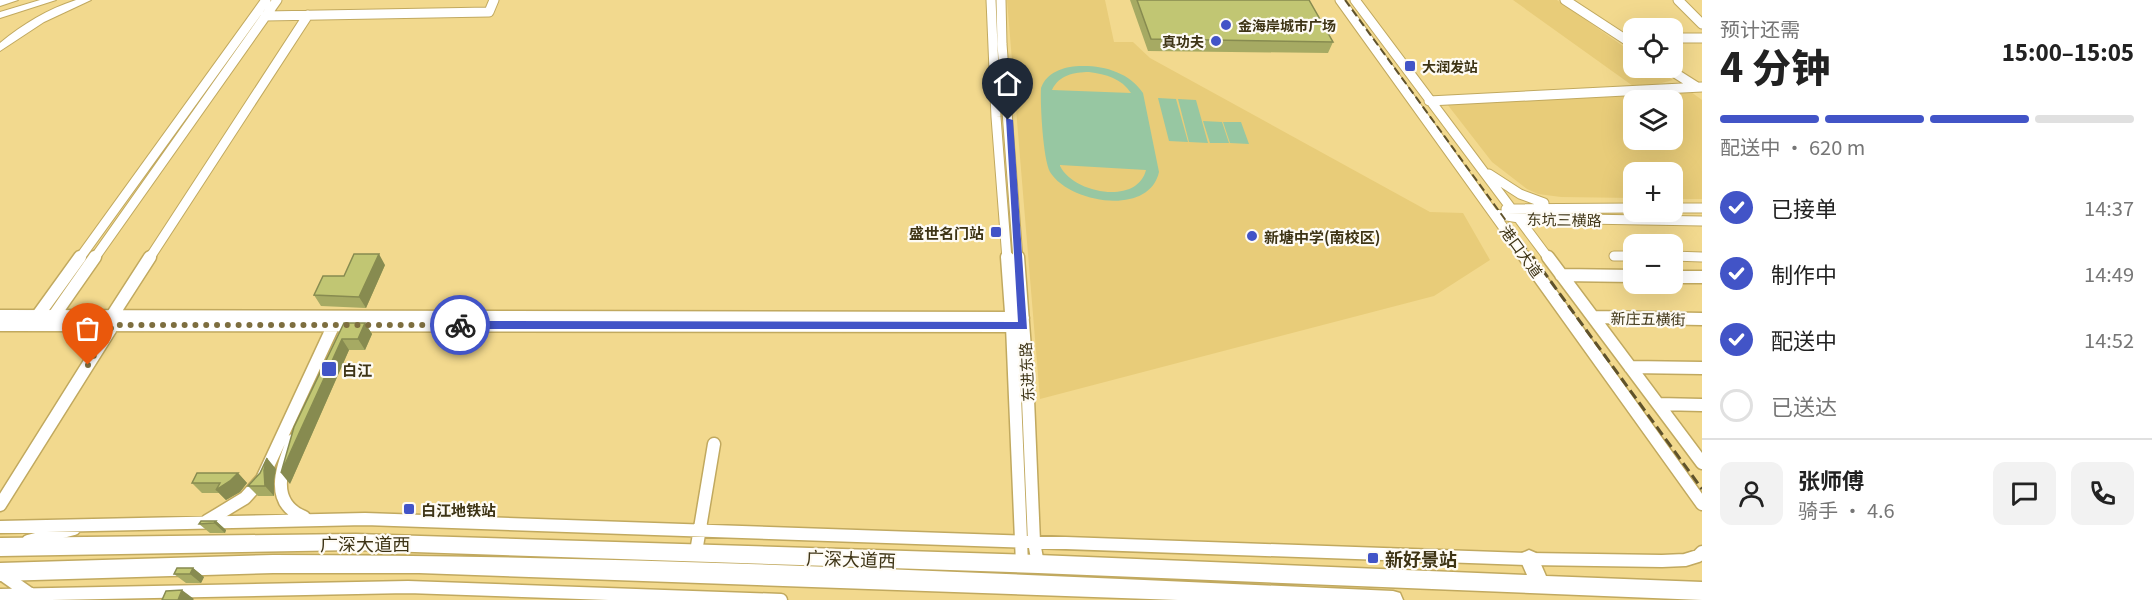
<!DOCTYPE html>
<html lang="zh">
<meta charset="utf-8">
<style>
:root{--surface:#fff;--page:#f2f2f2;--text:#222;--muted:#767676;--line:#e0e0e0;--accent:#4254c7}
body{margin:0;font-family:Georgia,"Noto Sans SC",serif;background:var(--page);color:var(--text);height:100vh;display:flex;flex-direction:column;font-size:22px;white-space:nowrap}
*{box-sizing:border-box;margin:0}
p{font-size:20px;color:var(--muted)}
.icon{flex:none;width:33px;height:33px;fill:none;stroke:currentColor;stroke-width:2;stroke-linecap:round;stroke-linejoin:round}
.map{position:relative;flex:1;overflow:hidden}
.details{display:flex;flex-direction:column;background:var(--surface);width:450px}
.details>*{flex:none}
.controls{position:absolute;left:1623px;top:18px;display:grid;gap:12px}
.controls a{display:grid;place-items:center;width:60px;height:60px;border-radius:12px;background:var(--surface);box-shadow:0 6px 24px #0002;font-size:30px}
.pin{position:absolute;display:grid;place-items:center;width:51px;height:51px;color:#fff;margin:-62px -26px;border-radius:50% 50% 50% 0;rotate:-45deg;box-shadow:0 0 6px #0007}
.pin .icon{rotate:45deg}
.courier{position:absolute;display:grid;place-items:center;width:60px;height:60px;margin:-30px;border:4px solid #4254c7;border-radius:50%;background:#fff;color:#222;box-shadow:0 2px 8px #0007}
.head em{font-style:normal;font-weight:800}
.head div{display:flex;flex-direction:column-reverse}
.head{display:flex;align-items:center;justify-content:space-between;height:102px;padding:0 18px}
h1{font-size:39px;font-weight:800;line-height:45px}
.bar{display:grid;grid-template-columns:repeat(4,1fr);gap:9px 6px;align-content:center;height:72px;padding:0 18px}
.bar i{height:8px;border-radius:4px;background:var(--line)}
.bar .selected{background:var(--accent)}
.bar p{grid-column:span 4}
.line{display:flex;align-items:center;gap:15px;padding:0 18px;border-top:2px solid var(--line)}
.line div{flex:1}
.round{display:grid;place-items:center;flex:none;width:63px;height:63px;border-radius:12px;background:var(--page)}
ol{padding:0 18px;list-style:none}
li{display:flex;align-items:center;gap:18px;height:66px}
li p{margin-inline-start:auto}
li .icon{padding:6px;border-radius:50%;background:var(--accent);color:#fff;stroke-width:4}
li:last-child{color:var(--muted)}
li i{width:33px;height:33px;border:3px solid var(--line);border-radius:50%}
main{display:flex;flex:1;min-height:0}
.map>svg:first-child{display:block}
</style>
<main>
<div class="map">
<svg width="1702" height="600" viewBox="0 0 1702 600">
<rect width="100%" height="100%" fill="#f2d98e"/>
<!-- built -->
<path fill="#e8cc79" fill-rule="evenodd" d="M1007 0H1105L1114 42H1133L1150 58 1430 212 1463 213 1490 260 1434 296 1040 399Z
M1513 0H1557L1633 53 1634 68H1655L1673 80 1650 86H1633Z
M1691 92 1702 100V199H1673L1672 172H1634L1633 198 1561 197 1538 194 1527 189 1492 162 1447 104ZM1634 100H1672V140H1634Z"/>
<!-- green -->
<path fill="#97c7a2" fill-rule="evenodd" d="M1079 66C1103 65 1129 72 1143 93L1159 172C1149 217 1069 203 1050 172 1043 160 1040 103 1041 88 1047 72 1063 67 1079 66ZM1089 72C1106 74 1122 79 1131 93L1052 90C1059 75 1074 72 1089 72ZM1060 166V165L1146 170C1137 206 1073 193 1060 166Z
M1158 98 1176 99 1188 142 1169 141Z
M1178 99 1196 100 1208 143 1189 142Z
M1203 121 1222 122 1229 143H1210Z
M1223 122H1241L1249 144 1230 143Z"/>
<g fill="none" stroke-linecap="round" stroke-linejoin="round">
<!-- minor-far1 casing -->
<g stroke="#c1a95f" stroke-width="11">
<path id="minor-far1" d="M991 0 996 117 1007 259
M1001 0 1002 44 1018 259
M1340 0 1526 259
M1355 0 1549 259
M1565 0 1634 45
M1678 0 1702 24
M265 16 489 12 494 0
M1672 38H1702
M1667 68 1697 87
M1429 101 1702 87
M1489 174 1520 194 1544 203
M1672 208H1702
M1506 209 1634 208
M1495 214 1519 218 1702 221
M1614 256H1634
M1672 256 1702 257
M79 259 266 0
M94 259 277 0
M149 259 308 15"/>
</g>
<!-- minor casing -->
<g stroke="#c1a95f" stroke-width="15">
<path id="minor" d="M1007 257 1012 326 1022 564
M1018 257 1027 375 1034 542 1038 564
M1525 257 1702 504
M1548 257 1702 463
M1561 275 1634 276
M1672 277H1702
M0 316 1023 318
M112 316 150 257
M1593 317 1702 319
M36 318 80 257
M51 320 95 257
M0 325 1023 326
M1630 367 1702 368
M1658 404 1702 405
M293 440C281 468 269 503 304 517
M0 505 113 325
M207 521 245 498 262 479 336 320
M0 527 365 519 1529 559 1662 561 1685 560 1698 556 1702 552
M28 541 74 529
M696 552 714 444
M0 573 30 594
M0 595 408 587 781 600"/>
</g>
<!-- major casing -->
<g stroke="#c1a95f" stroke-width="2">
<path id="major" d="M0 0H18L0 6Z
M40 0H56L0 18V12Z
M76 0H91L44 22 0 51V43C23 24 48 9 76 0Z"/>
</g>
<!-- highway casing -->
<g stroke="#c1a95f" stroke-width="3">
<path id="highway" d="M356 534 1038 555 1527 575 1520 559 1522 553 1529 550 1536 553 1546 576 1702 582V600L1038 573 356 550 0 556V538Z
M273 555C646 555 1020 575 1393 591L1400 593 1403 600H1178L419 573H273L0 581V563Z"/>
</g>
<!-- minor-far1 -->
<use href="#minor-far1" stroke="#fff" stroke-width="9"/>
<!-- minor -->
<use href="#minor" stroke="#fff" stroke-width="12"/>
<!-- major -->
<use href="#major" fill="#fff" fill-rule="evenodd"/>
<!-- highway -->
<use href="#highway" fill="#fff" fill-rule="evenodd"/>
<!-- rail-far1 -->
<path stroke="#60532c" stroke-width="2" stroke-dasharray="8 4" stroke-linecap="butt" d="M1345 0 1534 259"/>
<!-- rail -->
<path stroke="#60532c" stroke-width="3" stroke-dasharray="10 5" stroke-linecap="butt" d="M1533 257 1702 489"/>
</g>
<!-- wall -->
<path fill="#a6aa63" d="M1130 0H1309L1333 42 1328 53 1148 51Z
M385 265 366 308 321 306 314 295 344 276Z
M344 323H365L372 334 365 350H349L290 484Z
M276 469 274 480V496H258L248 486Z
M238 473 247 483 240 492 226 500 219 493H202L192 483Z
M216 521 226 530 225 533H210L199 524Z
M193 568 204 577 201 583H186L174 574Z"/>
<!-- shaded-wall -->
<path fill="#878b50" d="M379 254 385 265 366 308 359 297Z
M365 323 372 334 365 350 358 339Z
M342 339 349 350 290 484 281 473Z
M267 458 276 469 274 480V496L265 486 264 470Z
M238 473 247 483 240 492 226 500 216 490Z
M216 521 226 530 225 533 214 523Z
M193 568 204 577 201 583 190 574Z
M182 590 194 599 193 600H178Z"/>
<!-- building -->
<path fill="#c1c673" stroke="#878b50" stroke-width="1.5" d="M1137 0H1309L1333 42 1151 39Z
M354 254H379L359 297 314 295 323 276H344Z
M344 323H365L358 339H342L281 473 294 427Z
M267 458 264 470 265 486H248L260 473Z
M197 473H238L230 481 216 490 220 483H192Z
M201 521H216L214 523 199 524Z
M177 568H193L190 574H174Z
M182 590 178 600H162L166 591Z"/>
<!-- route -->
<path fill="#4254c7" d="M1006 118 1013 120 1027 329H460L455 325 460 321 1018 322Z"/>
<g fill="none" stroke-linecap="round" stroke-linejoin="round">
<!-- done -->
<path stroke="#7d6e3f" stroke-width="6" stroke-dasharray="0 10.8" d="M88 365 113 325H460"/>
</g>
<!-- markers -->
<g fill="#4254c7" stroke="#fefbf4" stroke-width="2">
<circle cx="1226" cy="25" r="6"/>
<circle cx="1216" cy="41" r="6"/>
<rect x="1404" y="60" width="12" height="12" rx="3"/>
<rect x="990" y="226" width="12" height="12" rx="3"/>
<circle cx="1252" cy="236" r="6"/>
<rect x="321" y="361" width="16" height="16" rx="3"/>
<rect x="403" y="503" width="12" height="12" rx="3"/>
<rect x="1367" y="552" width="12" height="12" rx="3"/>
</g>
<g text-anchor="middle" dominant-baseline="central" stroke-width="4.5" stroke-linejoin="round" paint-order="stroke">
<!-- far-poi labels -->
<g font-size="14" font-weight="bold" fill="#3e3415" stroke="#fefbf4" text-anchor="start">
<text x="1238" y="25">金海岸城市广场</text>
<text x="1204" y="41" text-anchor="end">真功夫</text>
<text x="1422" y="66">大润发站</text>
</g>
<!-- street labels -->
<g font-size="15" fill="#3e3415" stroke="#fefbf4">
<text transform="translate(1564 219) rotate(1)">东坑三横路</text>
<text transform="translate(1522 251) rotate(54)">港口大道</text>
<text transform="translate(1648 318) rotate(1)">新庄五横街</text>
<text transform="translate(1026 372) rotate(-93)">东进东路</text>
</g>
<!-- poi labels -->
<g font-size="15" font-weight="bold" fill="#3e3415" stroke="#fefbf4" text-anchor="start">
<text x="984" y="232" text-anchor="end">盛世名门站</text>
<text x="1264" y="236">新塘中学(南校区)</text>
<text x="342" y="369">白江</text>
<text x="421" y="509">白江地铁站</text>
</g>
<!-- near-street labels -->
<g font-size="18" fill="#3e3415" stroke="#fefbf4">
<text x="365" y="543">广深大道西</text>
<text transform="translate(851 558) rotate(2)">广深大道西</text>
</g>
<!-- near-poi labels -->
<g font-size="18" font-weight="bold" fill="#3e3415" stroke="#fefbf4" text-anchor="start">
<text x="1385" y="558">新好景站</text>
</g>
</g>
</svg>
<div class="controls">
<a><svg class="icon" aria-label="locate" viewBox="0 0 24 24"><circle cx="12" cy="12" r="6"/><path d="M12 2v4M12 18v4M2 12h4M18 12h4"/></svg></a>
<a><svg class="icon" aria-label="layers" viewBox="0 0 24 24"><path d="M12 4l9 5-9 5-9-5zM3 14l9 5 9-5"/></svg></a>
<a>+</a>
<a>−</a>
</div>
<div class="pin" style="left:88px;top:365px;background:#ea580c"><svg class="icon" aria-label="bag" viewBox="0 0 24 24"><path d="M5 8h14l-1 12H6zM9 8a3 3 0 0 1 6 0"/></svg></div>
<div class="pin" style="left:1008px;top:120px;background:#1f2937"><svg class="icon" aria-label="home" viewBox="0 0 24 24"><path d="M3 11l9-7 9 7M6 9v11h12V9"/></svg></div>
<div class="courier" style="left:460px;top:325px"><svg class="icon" aria-label="bike" viewBox="0 0 24 24"><circle cx="6" cy="16" r="4"/><circle cx="18" cy="16" r="4"/><path d="M6 16l4-8h5l3 8M10 8l3 8H6M13 5h3"/></svg></div>
</div>
<section class="details">
<div class="head"><div><h1>4 分钟</h1><p>预计还需</p></div><em>15:00–15:05</em></div>
<div class="bar"><i class="selected"></i><i class="selected"></i><i class="selected"></i><i></i><p>配送中 · 620 m</p></div>
<ol>
<li><svg class="icon" aria-label="check" viewBox="0 0 24 24"><path d="M5 12l5 5 9-10"/></svg>已接单<p>14:37</p></li>
<li><svg class="icon" aria-label="check" viewBox="0 0 24 24"><path d="M5 12l5 5 9-10"/></svg>制作中<p>14:49</p></li>
<li><svg class="icon" aria-label="check" viewBox="0 0 24 24"><path d="M5 12l5 5 9-10"/></svg>配送中<p>14:52</p></li>
<li><i></i>已送达</li>
</ol>
<div class="line" style="height:108px"><a class="round"><svg class="icon" aria-label="person" viewBox="0 0 24 24"><circle cx="12" cy="8" r="4"/><path d="M4 21q1-7 8-7t8 7"/></svg></a><div><b>张师傅</b><p>骑手 · 4.6</p></div><a class="round"><svg class="icon" aria-label="chat" viewBox="0 0 24 24"><path d="M4 5h16v11H9l-5 4z"/></svg></a><a class="round"><svg class="icon" aria-label="phone" viewBox="0 0 24 24"><path d="M5 4h4l2 5-3 2q2 4 5 5l2-3 5 2v4C11 20 4 13 5 4z"/></svg></a></div>
</section>
</main>
